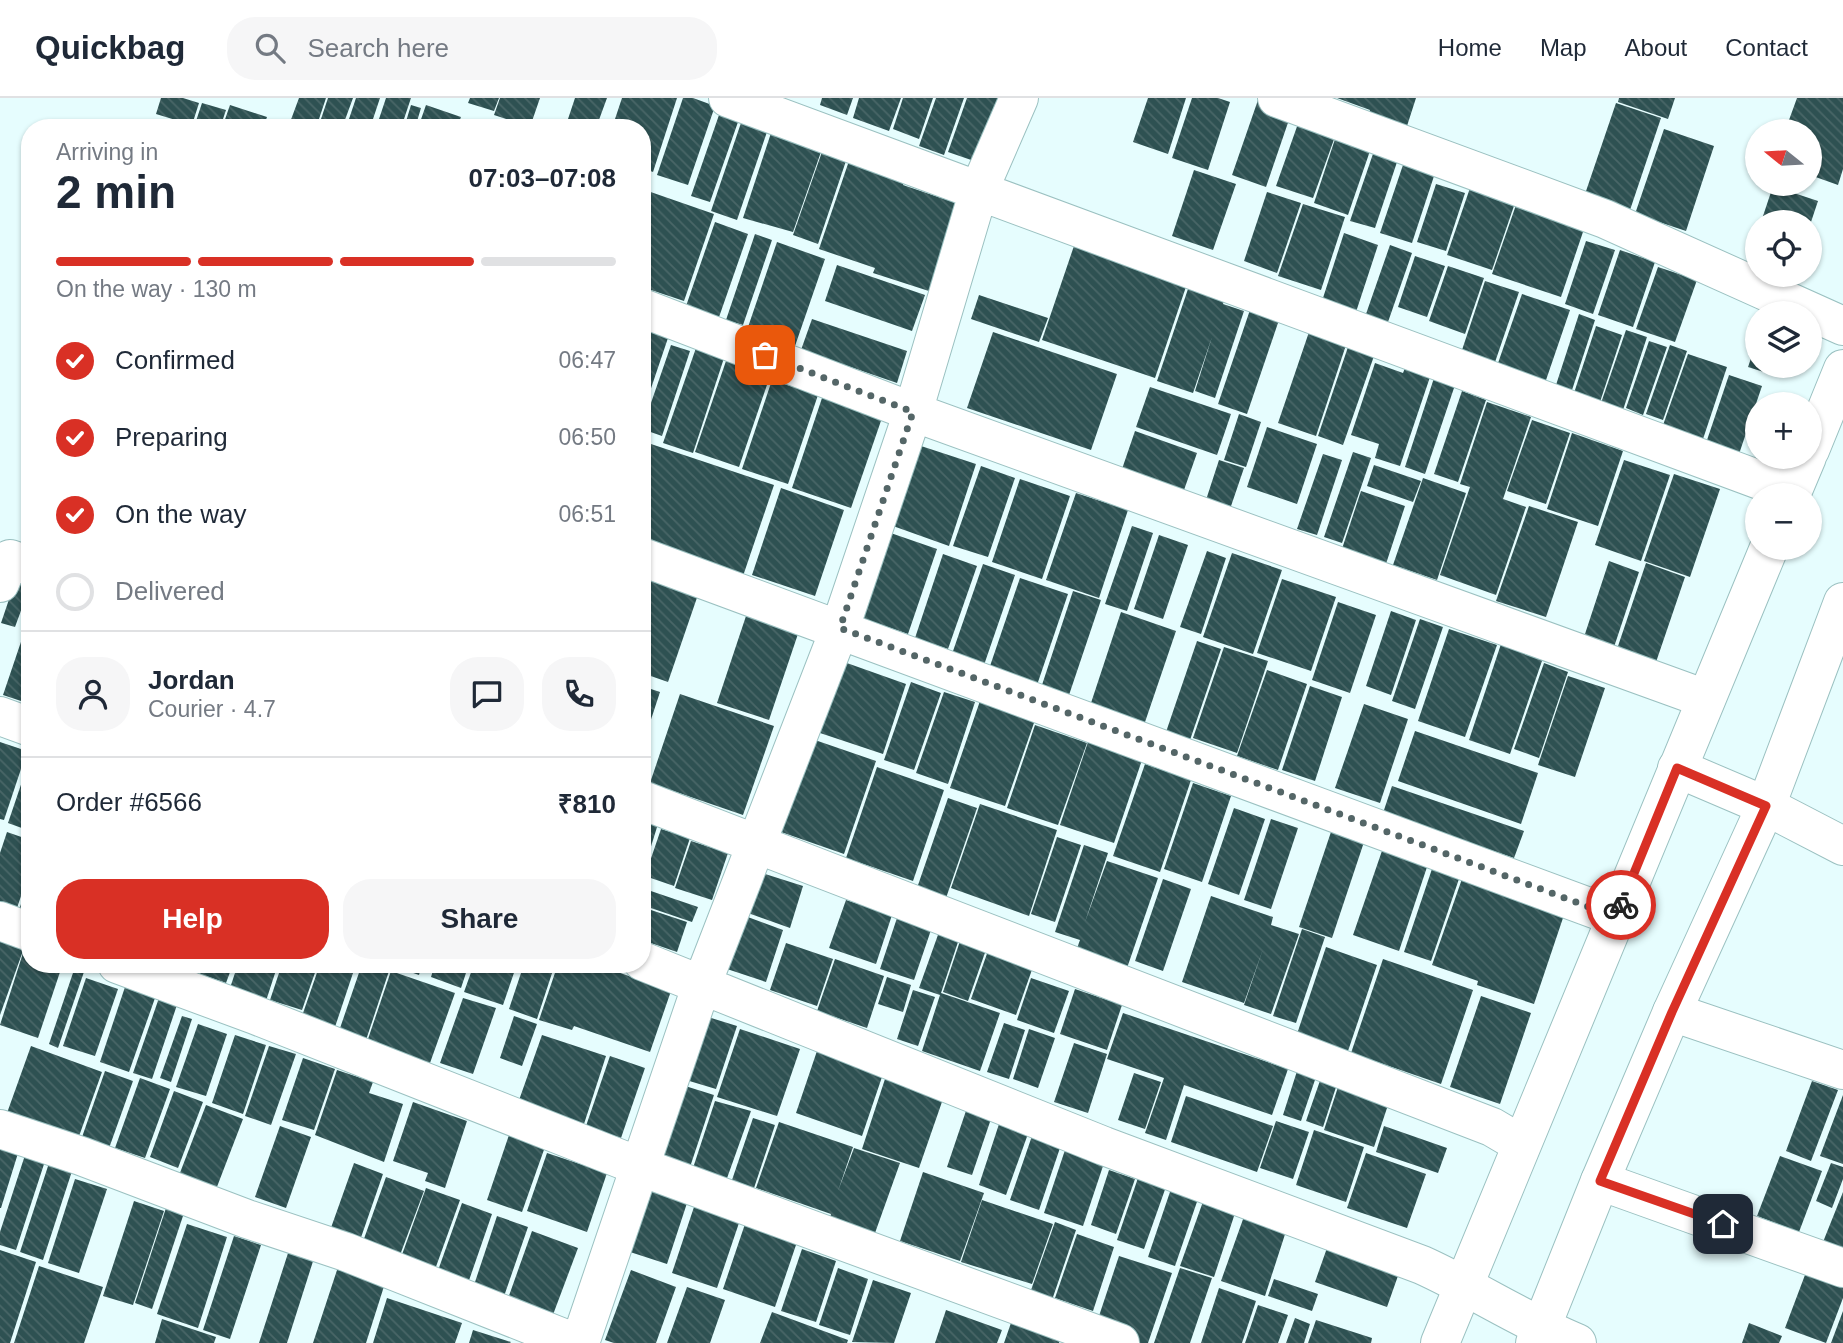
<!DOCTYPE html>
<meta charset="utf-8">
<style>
:root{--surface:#fff;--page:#f6f6f7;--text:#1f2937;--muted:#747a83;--line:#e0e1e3;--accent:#d93025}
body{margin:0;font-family:Helvetica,sans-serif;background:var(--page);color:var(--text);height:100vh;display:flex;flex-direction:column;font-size:26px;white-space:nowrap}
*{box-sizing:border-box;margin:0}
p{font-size:23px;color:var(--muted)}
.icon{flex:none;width:38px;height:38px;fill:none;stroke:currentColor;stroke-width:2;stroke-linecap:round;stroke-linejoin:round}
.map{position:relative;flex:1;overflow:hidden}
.details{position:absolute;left:21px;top:21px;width:630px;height:854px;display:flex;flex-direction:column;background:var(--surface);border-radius:28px;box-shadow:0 2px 5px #0004}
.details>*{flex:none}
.needle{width:46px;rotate:288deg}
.controls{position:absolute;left:1745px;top:21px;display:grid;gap:14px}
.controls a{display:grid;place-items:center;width:77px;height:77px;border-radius:50%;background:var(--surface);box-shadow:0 2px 5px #0004;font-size:35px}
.pin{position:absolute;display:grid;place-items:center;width:60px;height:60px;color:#fff;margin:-30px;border-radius:14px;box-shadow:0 4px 10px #0006}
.courier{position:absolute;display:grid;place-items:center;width:70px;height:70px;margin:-35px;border:5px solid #d93025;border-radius:50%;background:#fff;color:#222;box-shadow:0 2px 9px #0007}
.headline em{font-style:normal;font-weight:700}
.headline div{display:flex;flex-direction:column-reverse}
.headline{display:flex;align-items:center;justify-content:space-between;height:119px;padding:0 35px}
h1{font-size:46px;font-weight:700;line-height:52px}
.bar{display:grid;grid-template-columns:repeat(4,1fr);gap:10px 7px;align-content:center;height:84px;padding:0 35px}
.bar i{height:9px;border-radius:5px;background:var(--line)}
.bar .active{background:var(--accent)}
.bar p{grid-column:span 4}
.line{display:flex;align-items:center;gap:18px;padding:0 35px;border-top:2px solid var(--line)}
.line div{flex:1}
.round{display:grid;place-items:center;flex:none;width:74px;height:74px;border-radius:28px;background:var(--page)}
ol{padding:0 35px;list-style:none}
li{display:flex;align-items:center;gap:21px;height:77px}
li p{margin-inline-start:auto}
li .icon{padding:7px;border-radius:50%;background:var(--accent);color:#fff;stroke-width:4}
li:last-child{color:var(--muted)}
li i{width:38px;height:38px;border:4px solid var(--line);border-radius:50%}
.button{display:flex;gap:14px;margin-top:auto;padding:14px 35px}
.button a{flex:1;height:80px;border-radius:28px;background:var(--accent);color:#fff;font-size:28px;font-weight:700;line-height:80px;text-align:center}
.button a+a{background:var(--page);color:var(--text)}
header{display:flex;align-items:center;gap:42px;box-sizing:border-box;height:98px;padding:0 35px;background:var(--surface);border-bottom:2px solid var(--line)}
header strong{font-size:33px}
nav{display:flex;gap:38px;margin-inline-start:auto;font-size:24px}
.search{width:490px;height:63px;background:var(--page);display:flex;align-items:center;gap:18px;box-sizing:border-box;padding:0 24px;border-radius:28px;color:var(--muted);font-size:26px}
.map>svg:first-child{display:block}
</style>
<header>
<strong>Quickbag</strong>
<div class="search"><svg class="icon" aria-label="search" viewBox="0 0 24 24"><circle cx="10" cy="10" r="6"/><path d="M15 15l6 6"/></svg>Search here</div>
<nav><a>Home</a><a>Map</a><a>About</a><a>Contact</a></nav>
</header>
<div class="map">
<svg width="1843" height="1245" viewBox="0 0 1843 1245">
<defs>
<pattern id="building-back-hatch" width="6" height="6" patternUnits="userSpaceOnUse" patternTransform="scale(1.75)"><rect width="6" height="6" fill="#2e5152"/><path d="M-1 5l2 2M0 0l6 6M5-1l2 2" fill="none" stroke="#496667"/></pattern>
</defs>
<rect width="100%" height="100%" fill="#e6fdfe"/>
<!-- building -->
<path fill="url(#building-back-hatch)" d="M161 0H183L199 5 192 27 156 16Z
M299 0H326L316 30H297L289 27Z
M328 0H353L342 30H318Z
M356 0H380L370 30H346Z
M386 0H411L401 30H376Z
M470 0H499L494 13 468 5Z
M500 0H540L530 29 494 17Z
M575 0H607L596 30H565Z
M622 0H677L653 74 642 70V30H612Z
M683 0H693L715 8 688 87 657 77Z
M822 0H853L847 17 820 7Z
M859 0H901L889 33 853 20Z
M903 0H933L919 41 893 31Z
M936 0H964L944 57 919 48Z
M967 0H999L977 64 948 54Z
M1148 0H1186L1168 56 1133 44Z
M1192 0H1218L1230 4 1208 72 1172 60Z
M1337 0H1416L1407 28 1369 15 1370 12Z
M1619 0H1675L1668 21 1618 4Z
M1797 0H1843V71L1838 87 1810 77V33H1785Z
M1258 2 1292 13 1266 89 1232 77Z
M202 5 226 12 220 30H206L195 26Z
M1616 5 1661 20 1629 115 1584 99Z
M230 7 267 19 263 30H222Z
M411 7 421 10 415 30H404Z
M426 7 461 19 457 30H418Z
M719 17 738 24 710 104 691 98Z
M1300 20 1337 33 1313 100 1276 88Z
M742 22 768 31 737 122 711 113Z
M1664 31 1714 48 1686 133 1635 116Z
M771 35 822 51 793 134 743 120Z
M1337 35 1372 47 1348 117 1314 105Z
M1375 50 1399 58 1375 130 1350 123Z
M823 51 847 60 818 146 793 137Z
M850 60 906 79 903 87 965 108 935 195 873 175 875 170 819 151Z
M1405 61 1436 72 1412 145 1380 135Z
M1194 72 1236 86 1213 152 1172 138Z
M1436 86 1465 95 1446 153 1417 144Z
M1773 88 1818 103 1811 124H1761Z
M1470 90 1515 105 1492 172 1447 157Z
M642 91 714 116 684 203 642 189Z
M1267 94 1301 105 1277 175 1244 163Z
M1303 106 1345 119 1321 192 1278 178Z
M1516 107 1584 131 1561 199 1492 176Z
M715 124 748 136 718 222 685 211Z
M1344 135 1378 147 1356 214 1322 203Z
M755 136 772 142 743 227 726 222Z
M1076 142 1189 180 1155 280 1042 242Z
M1586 143 1615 152 1593 216 1565 206Z
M777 144 825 161 795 248 747 232Z
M1390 147 1412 155 1388 224 1366 216Z
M1620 152 1655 164 1633 229 1598 217Z
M1415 158 1445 168 1427 219 1398 209Z
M837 167 925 197 912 233 825 203Z
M1448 168 1484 180 1465 236 1429 223Z
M1658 169 1697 182 1675 244 1636 231Z
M1485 183 1519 194 1493 270 1460 258Z
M1189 188 1225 200 1223 206 1244 213 1215 300 1195 293 1212 239 1193 295 1157 283Z
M1522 196 1570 212 1545 285 1497 268Z
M979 197 1048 220 1039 244 971 221Z
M1251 209 1280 219 1247 316 1218 306Z
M1579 216 1595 222 1572 292 1556 287Z
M812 221 907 253 897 285 801 252Z
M1596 228 1622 237 1600 304 1574 295Z
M642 231 668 240 643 314H642Z
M1626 232 1647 239 1623 312 1601 305Z
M993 234 1117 276 1091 352 967 310Z
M1309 234 1346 247 1316 338 1278 325Z
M1649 243 1667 249 1643 317 1626 310Z
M1757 243V268H1773L1770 276 1748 269Z
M671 247 690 253 662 338 642 331Z
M1670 247 1687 253 1663 322 1646 316Z
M1348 249 1374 258 1343 347 1318 338Z
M696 250 724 260 693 355 663 345Z
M1688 256 1727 269 1702 344 1662 330Z
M726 263 770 278 739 369 695 354Z
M1375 265 1403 275 1405 270 1430 279 1400 368 1375 360 1379 346 1351 337Z
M1729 277 1762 288 1738 359 1705 348Z
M1434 280 1455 287 1425 376 1405 369Z
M772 282 818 297 788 386 742 371Z
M1150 289 1231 316 1217 357 1136 329Z
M1462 293 1486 302 1458 384 1434 376Z
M823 297 883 317 851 410 792 390Z
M1487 304 1531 319 1503 401 1526 409 1496 497 1440 477 1470 389 1460 386Z
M1239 316 1261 324 1246 369 1224 362Z
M1532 322 1570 335 1546 406 1507 393Z
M1267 329 1317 346 1297 406 1247 389Z
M1135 333 1197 355 1184 392 1122 371Z
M1572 335 1623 353 1598 428 1547 411Z
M642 343 774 387 743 478 642 444Z
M921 348 976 366 949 448 893 428Z
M1353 354 1371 360 1342 445 1324 439Z
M1323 356 1342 362 1317 437 1297 431Z
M1219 362 1244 370 1229 414 1205 405Z
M1624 362 1670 377 1641 463 1595 447Z
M1374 367 1421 383 1413 404 1367 388Z
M981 368 1015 380 988 459 953 448Z
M1674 376 1720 391 1690 479 1644 463Z
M1423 380 1466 395 1437 482 1393 467Z
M1020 381 1070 398 1042 481 992 464Z
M781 390 844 412 815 498 752 477Z
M1361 393 1405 408 1382 478 1338 463Z
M1076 395 1128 412 1099 500 1046 482Z
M1529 408 1578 424 1546 519 1496 503Z
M1132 428 1153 435 1127 513 1105 506Z
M882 432 937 451 908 536 853 517Z
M1159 437 1188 447 1163 521 1134 511Z
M1207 453 1226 460 1201 536 1180 529Z
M1232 455 1282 472 1253 556 1203 539Z
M943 456 977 468 948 551 915 540Z
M1609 463 1639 474 1614 549 1584 539Z
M1646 465 1685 479 1654 570 1615 557Z
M21 466 30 469V488L15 529 1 525Z
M983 466 1015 477 984 567 952 556Z
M642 468 701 488 668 584 642 575Z
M1020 480 1068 496 1037 587 989 571Z
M1282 481 1336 499 1311 573 1257 555Z
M1073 493 1101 502 1068 600 1041 590Z
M1338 504 1376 517 1350 595 1312 582Z
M750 506 802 524 769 622 717 605Z
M1391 513 1416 522 1391 597 1366 588Z
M1121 514 1176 533 1144 627 1090 608Z
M1420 521 1443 529 1415 611 1392 603Z
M1449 531 1497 547 1465 639 1418 623Z
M25 532 30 533V606L3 597Z
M1197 543 1221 551 1190 642 1166 634Z
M1501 546 1543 560 1510 656 1469 642Z
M1224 549 1268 563 1237 655 1193 640Z
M844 564 906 586 883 656 820 635Z
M1544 565 1568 574 1539 660 1514 651Z
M1267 572 1307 586 1278 672 1237 658Z
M1568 578 1605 590 1575 679 1538 667Z
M911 584 941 595 914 672 884 662Z
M642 588 660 594 643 646H642Z
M1310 588 1342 599 1315 683 1282 672Z
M944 594 975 604 948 686 916 675Z
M680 596 774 628 743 717 650 685Z
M980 603 1035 622 1005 708 950 690Z
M1364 606 1408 621 1380 705 1335 690Z
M1035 627 1087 645 1058 727 1007 710Z
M1415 633 1538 675 1521 726 1398 683Z
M812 641 876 663 844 756 781 734Z
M1089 641 1143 659 1114 745 1060 727Z
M0 644 27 653 4 722 0 721Z
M29 663H30V733L8 725Z
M1145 666 1191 682 1160 774 1113 758Z
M877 669 944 692 913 783 846 760Z
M1193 685 1231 698 1202 784 1164 771Z
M1392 688 1524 733 1514 760 1383 715Z
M948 700 977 710 946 800 917 790Z
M980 706 1057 732 1029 818 951 790Z
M1234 710 1265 721 1239 797 1208 786Z
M642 720 658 726 643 774H642Z
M1271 721 1298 730 1271 811 1244 802Z
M661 731 690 740 674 788 645 778Z
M1332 731 1365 741 1332 840 1299 829Z
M7 734 30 742V771L17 810 0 804V755Z
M1057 739 1081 747 1055 824 1031 816Z
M691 743 728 755 712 802 675 790Z
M1084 747 1108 755 1085 824 1107 763 1158 780 1127 870 1076 853 1080 842 1055 834Z
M1384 747 1429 763 1399 853 1353 837Z
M1434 765 1461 775 1431 863 1404 854Z
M762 775 803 788 790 830 748 815Z
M1463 778 1564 817 1534 906 1477 887 1478 883 1432 867Z
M1163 781 1191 791 1163 873 1135 863Z
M29 782H30V815L19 812Z
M642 790 698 809 692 824 642 807Z
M1211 798 1273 819 1271 827 1299 836 1271 916 1244 907 1263 851 1244 905 1182 884Z
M846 802 892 817 876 866 829 850Z
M642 809 687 824 677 854 642 842Z
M745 818 783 832 766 884 727 871Z
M897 820 931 832 914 882 880 871Z
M1302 831 1325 839 1296 925 1273 918Z
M939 834 959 841 941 895 1000 915 980 973 922 953 940 897 919 890Z
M961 840 987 849 968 903 943 894Z
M0 841 24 850 0 917Z
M786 845 833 861 817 908 770 892Z
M1326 849 1377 867 1347 956 1296 939Z
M989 850 1034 866 1016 917 971 901Z
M23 855 30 857V866L62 868 38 940 0 927Z
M835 861 884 878 867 930 817 913Z
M1383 861 1473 892 1441 986 1351 955Z
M76 866 86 868 58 950 49 946Z
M203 866H233L226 885 200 876Z
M238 866H278L265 906 229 893Z
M282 866H318L302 912 270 902Z
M320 866H356L335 929 302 918Z
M362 866 389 873 365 945 338 936Z
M387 866H422L419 877Z
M435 866H469L461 890 431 879Z
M474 866H517L503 907 464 894Z
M524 866H555L537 921 509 911Z
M558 866H595L671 893 650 954 574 928 572 932 539 922Z
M391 873 455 895 430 965 367 944Z
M887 879 911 887 903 914 878 906Z
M86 880 118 891 95 958 63 948Z
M1031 880 1069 893 1054 935 1017 922Z
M125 889 155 900 129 974 100 964Z
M1075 891 1122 907 1107 952 1060 936Z
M913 892 935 899 918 948 897 941Z
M160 897 178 904 152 981 133 975Z
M1481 898 1531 915 1500 1006 1450 989Z
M463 900 496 910 473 976 440 965Z
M1123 915 1288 971 1272 1017 1184 987 1166 1042 1145 1035 1164 980 1107 961Z
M182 918 192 921 171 984 160 980Z
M514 918 537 926 522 968 500 960Z
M708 919 737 928 716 991 686 982Z
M1004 925 1025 932 1009 981 987 974Z
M198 926 227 936 206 998 176 989Z
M740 931 800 951 777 1018 717 999Z
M1029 931 1055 940 1038 990 1013 981Z
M235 937 266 947 243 1016 212 1005Z
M542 937 606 958 583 1029 518 1005Z
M1074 945 1107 956 1088 1015 1054 1004Z
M31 948 102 974 78 1041 7 1015Z
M269 948 296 956 271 1027 245 1018Z
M818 950 884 973 862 1038 796 1015Z
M610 958 645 970 621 1040 586 1028Z
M303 960 335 971 314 1032 282 1022Z
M1298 970 1317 976 1301 1023 1283 1017Z
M337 972 373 984 369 995 403 1006 384 1064 315 1037Z
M105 973 133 983 108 1053 81 1042Z
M1323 974 1339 980 1323 1029 1306 1023Z
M1134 975 1161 984 1145 1031 1118 1022Z
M140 980 170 991 145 1060 115 1050Z
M885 981 943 1001 919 1070 862 1051Z
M1812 983 1838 992 1811 1063 1786 1053Z
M1339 986 1389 1004 1374 1049 1324 1032Z
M682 987 714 997 688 1075 656 1065Z
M174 993 203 1004 178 1070 150 1059Z
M1843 997V1066L1820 1058Z
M1186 998 1273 1028 1257 1074 1171 1044Z
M970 1001 995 1009 972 1077 947 1069Z
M715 1003 751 1013 726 1083 693 1070Z
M413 1004 467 1023 445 1090 425 1083 428 1075 393 1063Z
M206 1007 243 1021 215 1094 178 1080Z
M753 1020 775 1027 754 1090 732 1082Z
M1000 1023 1029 1033 1006 1097 979 1087Z
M1276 1023 1309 1034 1293 1081 1260 1070Z
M779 1024 853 1049 838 1093 854 1050 900 1065 875 1135 830 1120 831 1116 756 1090Z
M280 1028 311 1039 286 1110 255 1099Z
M1384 1028 1447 1050 1438 1075 1376 1054Z
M1314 1032 1364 1049 1346 1104 1296 1087Z
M510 1034 546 1046 522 1114 487 1102Z
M1033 1035 1062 1044 1039 1112 1010 1102Z
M0 1045 19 1052 1 1110H0Z
M1067 1046 1106 1059 1083 1128 1044 1115Z
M26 1054 46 1060 16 1152 0 1147V1134Z
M547 1055 607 1075 587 1134 527 1113Z
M1366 1055 1426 1076 1407 1130 1347 1110Z
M1780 1058 1822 1073 1799 1134 1757 1118Z
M50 1062 73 1070 43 1162 20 1154Z
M354 1065 383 1076 357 1151 327 1141Z
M1831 1065 1843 1069V1081L1832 1110 1816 1103Z
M1109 1072 1135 1081 1116 1136 1091 1127Z
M923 1074 984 1095 960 1163 900 1143Z
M1140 1074 1168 1083 1144 1151 1117 1142Z
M386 1079 424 1093 397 1165 360 1152Z
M75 1081 107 1091 79 1175 48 1165Z
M1173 1085 1200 1095 1175 1168 1148 1159Z
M649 1089 688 1102 667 1166 627 1153Z
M426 1090 460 1102 433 1177 399 1165Z
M1843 1094V1152L1823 1144Z
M1205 1098 1237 1109 1214 1179 1180 1168Z
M982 1102 1053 1126 1032 1186 961 1164Z
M134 1103 164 1113 133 1207 103 1198Z
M696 1103 741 1119 717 1190 672 1175Z
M462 1105 492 1116 466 1191 435 1181Z
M166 1110 184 1115 152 1211 135 1205Z
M1247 1110 1289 1124 1265 1198 1221 1183Z
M497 1118 528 1129 502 1204 472 1193Z
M1055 1124 1076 1132 1052 1202 1030 1195Z
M187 1126 227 1139 198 1230 157 1216Z
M745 1126 797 1144 775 1209 723 1191Z
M532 1133 578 1150 551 1222 506 1206Z
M1077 1136 1114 1149 1093 1213 1055 1200Z
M234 1138 261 1147 230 1241 203 1232Z
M290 1149 315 1157 287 1245H259Z
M1327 1150 1399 1175 1387 1209 1315 1184Z
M802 1151 836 1163 816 1224 781 1213Z
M0 1152 36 1164 10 1245H0Z
M1119 1158 1172 1175 1148 1245H1138L1095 1230Z
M1811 1161 1843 1173V1200L1826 1245 1785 1230Z
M339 1166 386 1182 366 1245H313Z
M39 1168 103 1189 84 1245H14Z
M838 1170 868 1181 850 1237 819 1227Z
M1180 1170 1212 1180 1190 1245H1154Z
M631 1172 676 1189 656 1245H614L605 1242Z
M1274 1181 1318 1196 1312 1213 1268 1198Z
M873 1182 911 1195 894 1245 852 1244Z
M687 1189 725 1202 710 1245H667Z
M1219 1190 1256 1203 1242 1245H1201Z
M387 1200 462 1225 455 1245H373Z
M1258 1207 1288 1217 1278 1245H1245Z
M946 1212 1002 1232 997 1245H935Z
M1843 1213V1245H1831Z
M772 1214 848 1242 847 1245H760Z
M1295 1220 1310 1226 1304 1245H1286Z
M162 1221 216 1239 214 1245H155Z
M1012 1222 1061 1238 1059 1245H1004Z
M1316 1222 1372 1240 1371 1245H1308Z
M1749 1225 1782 1238 1779 1245H1742Z
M473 1232 511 1244 510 1245H469Z"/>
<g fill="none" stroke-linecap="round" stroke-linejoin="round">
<!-- minor casing -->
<g stroke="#9bc1c1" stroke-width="40">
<path id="minor" d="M728 0 1792 394
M1277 0 1605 121 1843 228
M642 210 913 314 1706 601
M642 459 1616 819
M0 485 10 461 30 468
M0 618 30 629
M1677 670 1766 708 1843 748
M642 702 1492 1029 1521 1046
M0 823 30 834
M642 863 1104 1048 1422 1167C1475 1191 1523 1223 1577 1245
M117 866 255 917 641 1069 1120 1245
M1672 914 1843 972
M0 1031 81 1058 247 1121 346 1154 576 1245
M1600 1083 1843 1170
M580 1245 702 886 840 530 913 314 979 92 1019 0"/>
</g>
<!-- tertiary casing -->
<g stroke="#9bc1c1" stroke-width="40">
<path id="tertiary" d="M1810 352 1843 271
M1791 397 1807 359
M1440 1245 1769 450
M1535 1245 1600 1083 1672 914 1766 708 1843 504"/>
</g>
<!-- minor -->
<use href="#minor" stroke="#fff" stroke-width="38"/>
<!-- tertiary -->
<use href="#tertiary" stroke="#fff" stroke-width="38"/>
</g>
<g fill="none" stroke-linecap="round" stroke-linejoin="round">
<!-- done -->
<path stroke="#546667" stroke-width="7" stroke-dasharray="0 12.6" d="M765 257 913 314 840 530 1616 819 1621 807"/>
<!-- route -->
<path stroke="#d93025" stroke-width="9" d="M1621 807 1677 670 1766 708 1672 914 1600 1083 1723 1126"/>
</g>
</svg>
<div class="controls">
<a><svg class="needle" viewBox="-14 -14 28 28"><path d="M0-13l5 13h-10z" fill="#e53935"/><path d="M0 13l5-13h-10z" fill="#747a83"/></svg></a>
<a><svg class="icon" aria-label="locate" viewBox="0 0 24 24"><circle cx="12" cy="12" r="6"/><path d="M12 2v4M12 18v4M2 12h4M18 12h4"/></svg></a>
<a><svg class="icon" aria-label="layers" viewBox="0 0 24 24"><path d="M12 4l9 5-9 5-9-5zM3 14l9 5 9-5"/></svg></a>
<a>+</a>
<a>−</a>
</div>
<div class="pin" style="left:765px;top:257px;background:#ea580c"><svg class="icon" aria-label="bag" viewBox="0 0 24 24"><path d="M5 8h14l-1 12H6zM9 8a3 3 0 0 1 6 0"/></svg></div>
<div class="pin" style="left:1723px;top:1126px;background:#1f2937"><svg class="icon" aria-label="home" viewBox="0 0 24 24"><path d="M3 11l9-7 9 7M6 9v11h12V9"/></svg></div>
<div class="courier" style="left:1621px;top:807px"><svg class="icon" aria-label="bike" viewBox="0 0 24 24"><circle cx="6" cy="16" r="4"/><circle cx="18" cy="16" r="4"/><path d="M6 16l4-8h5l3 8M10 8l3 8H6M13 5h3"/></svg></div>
<section class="details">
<div class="headline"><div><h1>2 min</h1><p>Arriving in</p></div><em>07:03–07:08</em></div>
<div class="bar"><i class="active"></i><i class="active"></i><i class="active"></i><i></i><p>On the way · 130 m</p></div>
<ol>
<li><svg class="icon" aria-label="check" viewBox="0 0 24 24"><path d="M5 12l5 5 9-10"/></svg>Confirmed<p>06:47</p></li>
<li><svg class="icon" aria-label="check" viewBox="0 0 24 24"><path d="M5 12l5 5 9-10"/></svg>Preparing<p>06:50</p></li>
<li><svg class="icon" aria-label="check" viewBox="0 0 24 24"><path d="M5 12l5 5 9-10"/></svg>On the way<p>06:51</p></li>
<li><i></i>Delivered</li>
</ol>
<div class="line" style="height:126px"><a class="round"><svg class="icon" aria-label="person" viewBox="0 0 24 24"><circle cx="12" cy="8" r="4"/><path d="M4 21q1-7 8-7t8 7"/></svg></a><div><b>Jordan</b><p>Courier · 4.7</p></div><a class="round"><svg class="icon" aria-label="chat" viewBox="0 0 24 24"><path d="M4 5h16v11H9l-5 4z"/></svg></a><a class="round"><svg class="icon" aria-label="phone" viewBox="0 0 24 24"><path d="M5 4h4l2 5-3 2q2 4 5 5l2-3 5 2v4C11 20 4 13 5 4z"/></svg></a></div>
<div class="line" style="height:91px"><div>Order #6566</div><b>₹810</b></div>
<div class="button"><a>Help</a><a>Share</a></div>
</section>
</div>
